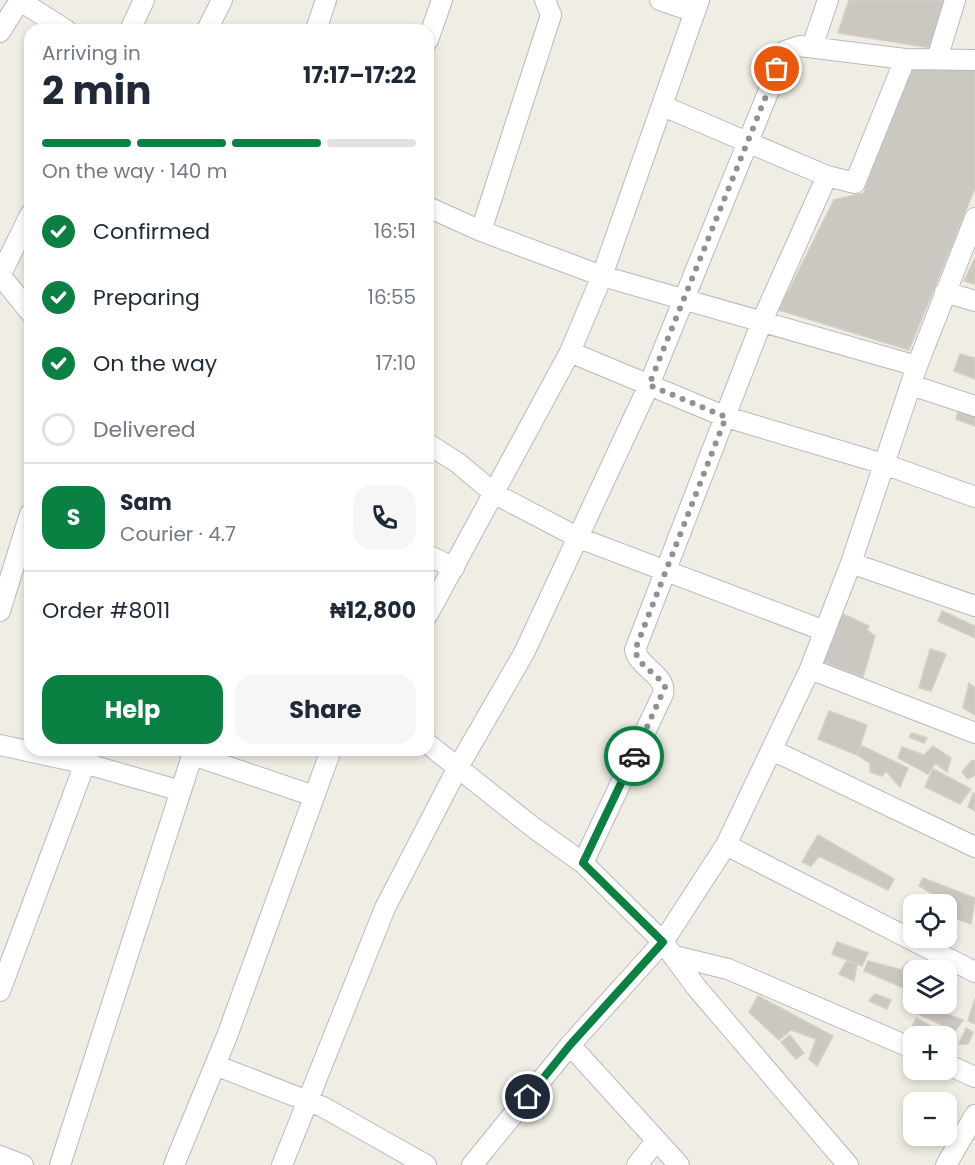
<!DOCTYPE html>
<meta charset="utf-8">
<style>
:root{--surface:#fff;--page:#f6f6f7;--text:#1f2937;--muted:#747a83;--line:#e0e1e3;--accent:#0b8043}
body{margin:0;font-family:Poppins,sans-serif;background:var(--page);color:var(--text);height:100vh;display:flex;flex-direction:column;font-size:22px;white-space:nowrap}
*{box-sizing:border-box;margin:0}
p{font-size:20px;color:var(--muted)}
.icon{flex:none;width:33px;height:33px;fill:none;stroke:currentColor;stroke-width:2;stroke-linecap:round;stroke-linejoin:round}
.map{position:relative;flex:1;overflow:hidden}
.sheet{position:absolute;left:24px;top:24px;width:410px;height:732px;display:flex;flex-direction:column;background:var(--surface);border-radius:18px;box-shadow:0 3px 9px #0003}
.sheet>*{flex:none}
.fabs{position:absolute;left:903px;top:894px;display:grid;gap:12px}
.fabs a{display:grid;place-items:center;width:54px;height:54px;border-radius:12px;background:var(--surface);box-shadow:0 3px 9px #0003;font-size:30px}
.pin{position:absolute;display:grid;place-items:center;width:51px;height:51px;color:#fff;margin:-26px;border:3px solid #fff;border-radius:50%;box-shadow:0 2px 6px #0007}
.courier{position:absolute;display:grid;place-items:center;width:60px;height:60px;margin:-30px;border:4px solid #0b8043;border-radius:50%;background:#fff;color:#222;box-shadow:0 2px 8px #0007}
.summary em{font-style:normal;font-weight:700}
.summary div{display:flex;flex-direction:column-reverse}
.summary{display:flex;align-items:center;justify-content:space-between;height:102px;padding:0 18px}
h1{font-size:39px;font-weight:700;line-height:45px}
.bar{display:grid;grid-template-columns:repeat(4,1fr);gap:9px 6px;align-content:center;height:72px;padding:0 18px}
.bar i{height:8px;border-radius:4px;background:var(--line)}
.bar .on{background:var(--accent)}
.bar p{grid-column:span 4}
.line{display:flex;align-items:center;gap:15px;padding:0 18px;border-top:2px solid var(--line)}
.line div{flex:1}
.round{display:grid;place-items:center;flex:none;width:63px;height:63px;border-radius:18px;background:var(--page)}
ol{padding:0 18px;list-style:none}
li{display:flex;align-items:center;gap:18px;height:66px}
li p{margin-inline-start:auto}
li .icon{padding:6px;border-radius:50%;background:var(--accent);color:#fff;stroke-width:4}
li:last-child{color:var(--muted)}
li i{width:33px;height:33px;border:3px solid var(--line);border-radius:50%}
.action{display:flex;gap:12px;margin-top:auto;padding:12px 18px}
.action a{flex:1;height:69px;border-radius:18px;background:var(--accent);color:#fff;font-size:24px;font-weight:700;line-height:69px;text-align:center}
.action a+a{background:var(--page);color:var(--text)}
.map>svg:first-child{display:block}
</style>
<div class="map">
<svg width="975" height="1165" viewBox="0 0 975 1165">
<rect width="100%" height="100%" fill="#f0ede4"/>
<!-- building -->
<path fill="#cbc8c1" stroke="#d5cfc2" stroke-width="1.5" d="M849 0H947L931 48 838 33Z
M905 59 975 63V188L909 350 779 310 834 200 864 193Z
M975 258V284L964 281Z
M960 354 975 358V379L954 371Z
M959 408 975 414V426L956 419Z
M942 611 975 626V638L938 621Z
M841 613 869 626 867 630 875 636 863 677 824 662Z
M930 649 946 654 931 691 919 688Z
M969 683 975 688V715L963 708Z
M829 711 867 725 857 755 818 739Z
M912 733 927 738 924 743 909 737Z
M862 746 908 768 900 787 886 771 882 776 870 772V763L857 755Z
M933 746 951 758 947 772 935 763 928 774 898 758 902 747 924 755Z
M972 760 975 761V775L968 779 962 772Z
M933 769 971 789 960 804 925 787Z
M973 793 975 795V811L968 807Z
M818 835 894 879 888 890 819 856 811 866 802 862Z
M923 878 975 898 971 924 946 915V904H933L938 897 919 886Z
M837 942 868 953 862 966 832 954Z
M868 961 902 970 907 962 920 967 919 970H914L913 992 864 971Z
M846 962 857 964 854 981 839 974Z
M875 994 891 1000 887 1009 869 1001Z
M758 996 833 1036 817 1066 809 1059 816 1039 791 1030 779 1040 749 1012Z
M975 998V1024L968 1021Z
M920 1004 963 1020 955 1031 916 1013Z
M916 1018 953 1038 947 1053 946 1036H914V1039L908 1037Z
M966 1028 973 1032 968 1044H959Z
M790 1035 804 1053 796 1059 781 1042Z"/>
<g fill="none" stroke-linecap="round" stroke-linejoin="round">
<!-- minor casing -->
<g stroke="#b7babf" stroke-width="22">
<path id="minor" d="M19 0 66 30
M660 0 695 12
M130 30 144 0
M207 30 222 0
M316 30 326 0
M0 32 20 0
M428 40 442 0
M812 47 828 0
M937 59 955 0
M663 106 827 176 855 183 905 59
M428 207 481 231 602 276 917 366
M481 231 551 15 545 0
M0 275 30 312
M0 276 30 215
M945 292 975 301
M570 352 726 417 884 464 975 497
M911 385 975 406
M428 444 458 463 495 494 579 538 825 631
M428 555 454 568
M851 563 975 606
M0 611 30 514
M428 614 570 352 602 276 699 0
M810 669 975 733
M428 744 534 828 583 863 663 942 696 987 848 1165
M0 745 87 764 181 791
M772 750 975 847
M193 755 314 796
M726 845 975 972
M583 863 663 694C667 675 639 668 635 650L762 321 827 176
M674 956 728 969 914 1049
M0 991 90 750
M570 1045 679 1165
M946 1064 975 1077
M215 1065 323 1107 426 1165
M0 1156 23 1165
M60 1165 194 750
M174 1165 227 1036 331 750
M282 1165 385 908 457 769 524 653 649 385 785 51 800 46 905 59 975 60
M472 1165 570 1045 663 942 726 845 810 669 851 563 917 366 975 218
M637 1165 656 1141
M946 1165 975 1115"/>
</g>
<!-- minor -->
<use href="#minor" stroke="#fff" stroke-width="20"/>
</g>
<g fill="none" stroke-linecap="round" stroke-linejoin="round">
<!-- done -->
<path stroke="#909192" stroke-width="6" stroke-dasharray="0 10.8" d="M634 756 665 687C657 672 639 668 635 650L726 417 649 385 777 69"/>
<!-- route -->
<path stroke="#0b8043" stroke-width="8" d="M528 1097 570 1045 663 942 583 863 634 756"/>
</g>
</svg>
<div class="fabs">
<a><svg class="icon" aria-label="locate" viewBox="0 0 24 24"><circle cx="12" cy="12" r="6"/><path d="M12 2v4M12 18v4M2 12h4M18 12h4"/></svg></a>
<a><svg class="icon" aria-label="layers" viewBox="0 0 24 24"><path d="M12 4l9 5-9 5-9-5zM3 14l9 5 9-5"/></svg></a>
<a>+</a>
<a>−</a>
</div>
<div class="pin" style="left:777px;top:69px;background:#ea580c"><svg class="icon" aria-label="bag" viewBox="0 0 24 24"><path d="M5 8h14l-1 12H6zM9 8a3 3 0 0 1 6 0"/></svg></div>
<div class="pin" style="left:528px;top:1097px;background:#1f2937"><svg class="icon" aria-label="home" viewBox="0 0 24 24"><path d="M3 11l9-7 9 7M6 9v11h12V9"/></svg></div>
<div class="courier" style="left:634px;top:756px"><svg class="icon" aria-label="car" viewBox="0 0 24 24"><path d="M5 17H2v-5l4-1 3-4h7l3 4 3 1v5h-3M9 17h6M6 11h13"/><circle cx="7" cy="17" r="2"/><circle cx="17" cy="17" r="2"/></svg></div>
<section class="sheet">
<div class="summary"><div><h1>2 min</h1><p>Arriving in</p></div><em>17:17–17:22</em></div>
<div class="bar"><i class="on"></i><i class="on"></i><i class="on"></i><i></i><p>On the way · 140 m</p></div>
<ol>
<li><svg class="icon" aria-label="check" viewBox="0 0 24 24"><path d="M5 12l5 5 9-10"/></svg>Confirmed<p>16:51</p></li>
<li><svg class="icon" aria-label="check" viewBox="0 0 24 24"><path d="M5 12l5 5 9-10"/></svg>Preparing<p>16:55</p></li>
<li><svg class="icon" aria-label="check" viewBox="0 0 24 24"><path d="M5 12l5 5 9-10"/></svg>On the way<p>17:10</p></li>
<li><i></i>Delivered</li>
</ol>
<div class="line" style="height:108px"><b class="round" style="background:var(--accent);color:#fff">S</b><div><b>Sam</b><p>Courier · 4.7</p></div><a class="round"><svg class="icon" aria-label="phone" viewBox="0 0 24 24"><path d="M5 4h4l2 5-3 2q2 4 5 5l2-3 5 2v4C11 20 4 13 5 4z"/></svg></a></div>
<div class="line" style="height:78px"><div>Order #8011</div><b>₦12,800</b></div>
<div class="action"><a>Help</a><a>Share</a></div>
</section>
</div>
